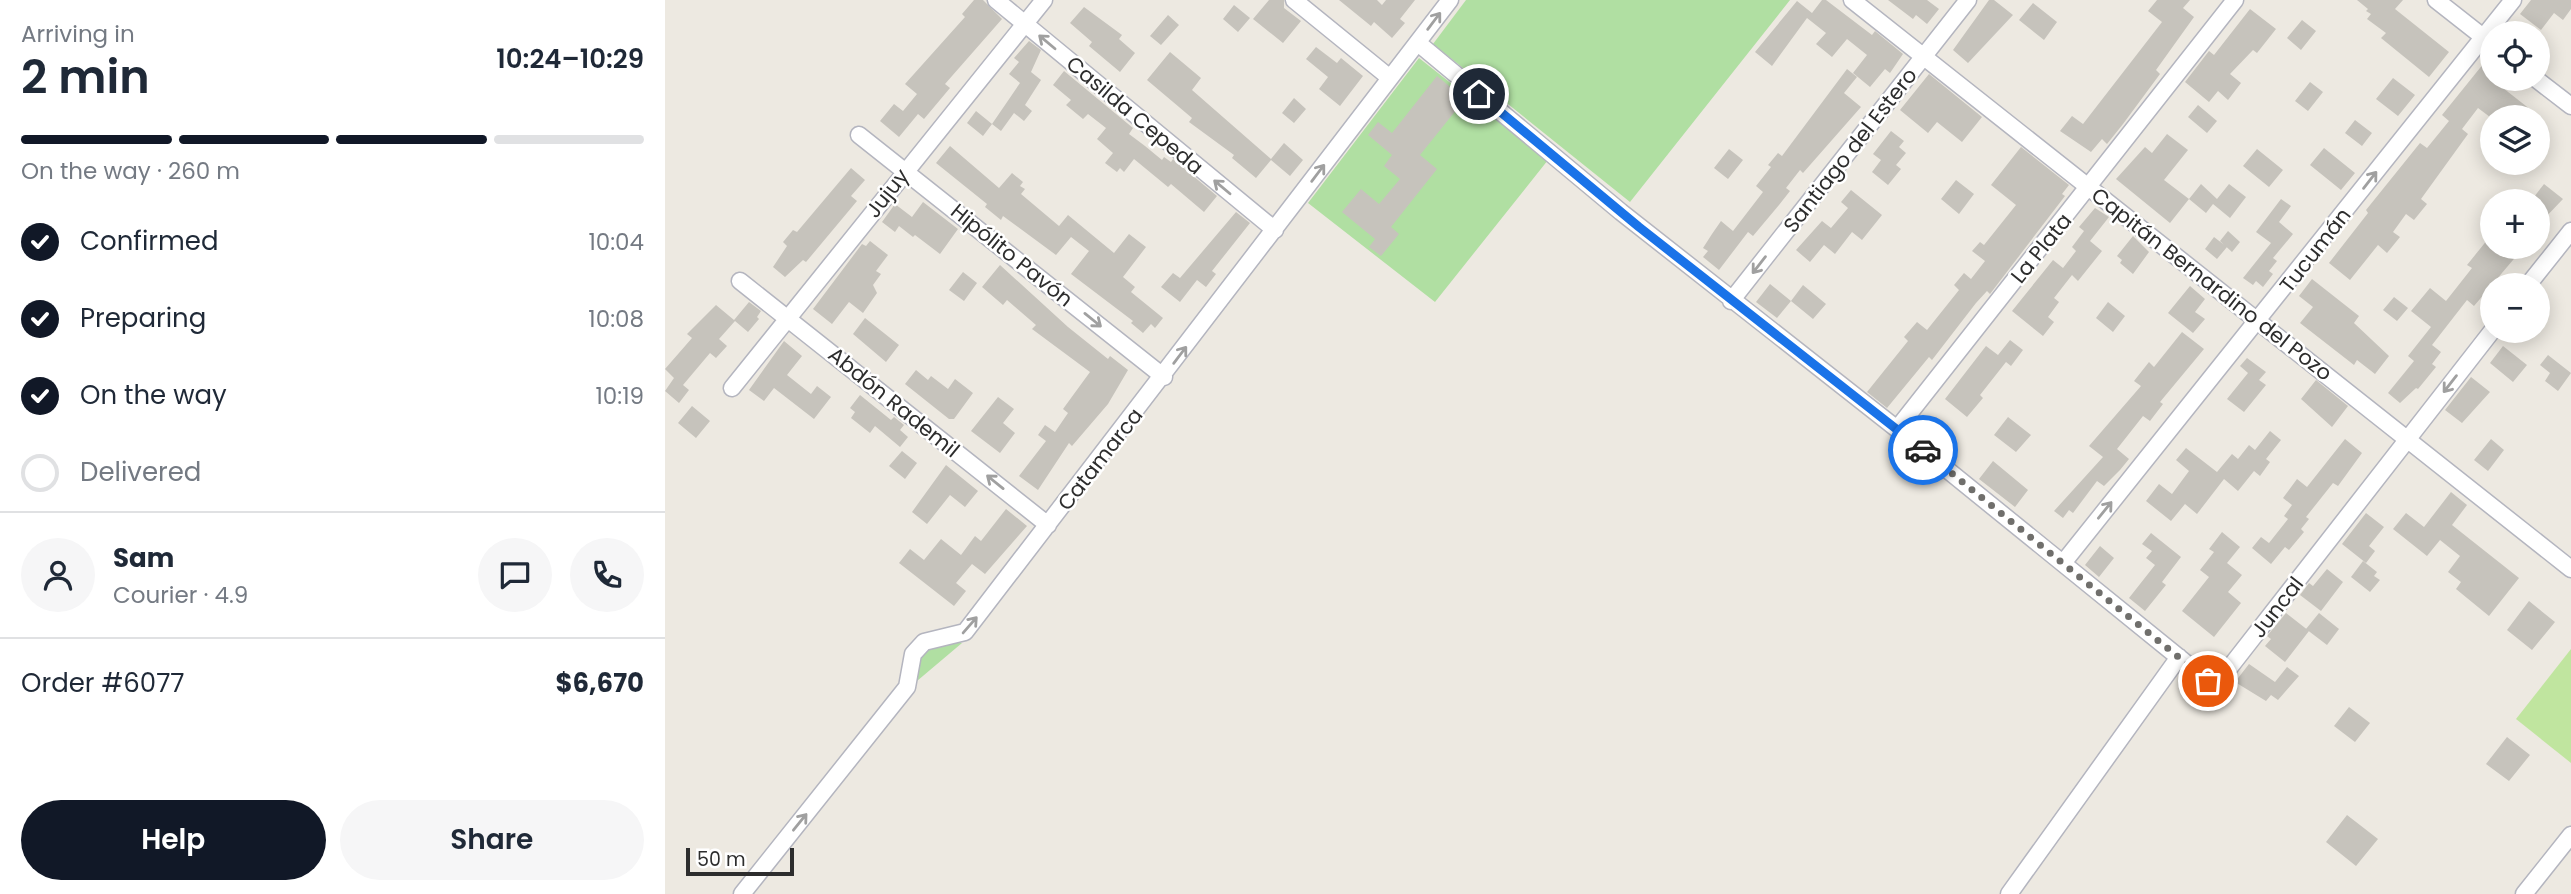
<!DOCTYPE html>
<meta charset="utf-8">
<style>
:root{--surface:#fff;--page:#f6f6f7;--text:#1f2937;--muted:#747a83;--line:#e0e1e3;--accent:#111827}
body{margin:0;font-family:Poppins,sans-serif;background:var(--page);color:var(--text);height:100vh;display:flex;flex-direction:column;font-size:26px;white-space:nowrap}
*{box-sizing:border-box;margin:0}
p{font-size:23px;color:var(--muted)}
.icon{flex:none;width:38px;height:38px;fill:none;stroke:currentColor;stroke-width:2;stroke-linecap:round;stroke-linejoin:round}
.map{position:relative;flex:1;overflow:hidden}
.drawer{display:flex;flex-direction:column;background:var(--surface);width:665px}
.drawer>*{flex:none}
.controls{position:absolute;left:1815px;top:21px;display:grid;gap:14px}
.controls a{display:grid;place-items:center;width:70px;height:70px;border-radius:50%;background:var(--surface);box-shadow:0 4px 18px #0003;font-size:35px}
.scale{position:absolute;left:21px;bottom:18px;width:108px;box-sizing:border-box;padding-left:7px;border:4px solid #2d2d2d;border-top:0;font-size:19px;line-height:24px;white-space:nowrap;color:#2d2d2d;-webkit-text-stroke:5px #fff;paint-order:stroke}
.pin{position:absolute;display:grid;place-items:center;width:60px;height:60px;color:#fff;margin:-30px;border:4px solid #fff;border-radius:50%;box-shadow:0 2px 7px #0007}
.courier{position:absolute;display:grid;place-items:center;width:70px;height:70px;margin:-35px;border:5px solid #1a73e8;border-radius:50%;background:#fff;color:#222;box-shadow:0 2px 9px #0007}
.headline em{font-style:normal;font-weight:600}
.headline div{display:flex;flex-direction:column-reverse}
.headline{display:flex;align-items:center;justify-content:space-between;height:119px;padding:0 21px}
h1{font-size:46px;font-weight:600;line-height:52px}
.bar{display:grid;grid-template-columns:repeat(4,1fr);gap:10px 7px;align-content:center;height:84px;padding:0 21px}
.bar i{height:9px;border-radius:5px;background:var(--line)}
.bar .active{background:var(--accent)}
.bar p{grid-column:span 4}
.line{display:flex;align-items:center;gap:18px;padding:0 21px;border-top:2px solid var(--line)}
.line div{flex:1}
.round{display:grid;place-items:center;flex:none;width:74px;height:74px;border-radius:37px;background:var(--page)}
ol{padding:0 21px;list-style:none}
li{display:flex;align-items:center;gap:21px;height:77px}
li p{margin-inline-start:auto}
li .icon{padding:7px;border-radius:50%;background:var(--accent);color:#fff;stroke-width:4}
li:last-child{color:var(--muted)}
li i{width:38px;height:38px;border:4px solid var(--line);border-radius:50%}
.action{display:flex;gap:14px;margin-top:auto;padding:14px 21px}
.action a{flex:1;height:80px;border-radius:42px;background:var(--accent);color:#fff;font-size:28px;font-weight:600;line-height:80px;text-align:center}
.action a+a{background:var(--page);color:var(--text)}
main{display:flex;flex:1;min-height:0}
.map>svg:first-child{display:block}
</style>
<main>
<section class="drawer">
<div class="headline"><div><h1>2 min</h1><p>Arriving in</p></div><em>10:24–10:29</em></div>
<div class="bar"><i class="active"></i><i class="active"></i><i class="active"></i><i></i><p>On the way · 260 m</p></div>
<ol>
<li><svg class="icon" aria-label="check" viewBox="0 0 24 24"><path d="M5 12l5 5 9-10"/></svg>Confirmed<p>10:04</p></li>
<li><svg class="icon" aria-label="check" viewBox="0 0 24 24"><path d="M5 12l5 5 9-10"/></svg>Preparing<p>10:08</p></li>
<li><svg class="icon" aria-label="check" viewBox="0 0 24 24"><path d="M5 12l5 5 9-10"/></svg>On the way<p>10:19</p></li>
<li><i></i>Delivered</li>
</ol>
<div class="line" style="height:126px"><a class="round"><svg class="icon" aria-label="person" viewBox="0 0 24 24"><circle cx="12" cy="8" r="4"/><path d="M4 21q1-7 8-7t8 7"/></svg></a><div><b>Sam</b><p>Courier · 4.9</p></div><a class="round"><svg class="icon" aria-label="chat" viewBox="0 0 24 24"><path d="M4 5h16v11H9l-5 4z"/></svg></a><a class="round"><svg class="icon" aria-label="phone" viewBox="0 0 24 24"><path d="M5 4h4l2 5-3 2q2 4 5 5l2-3 5 2v4C11 20 4 13 5 4z"/></svg></a></div>
<div class="line" style="height:91px"><div>Order #6077</div><b>$6,670</b></div>
<div class="action"><a>Help</a><a>Share</a></div>
</section>
<div class="map">
<svg width="1906" height="894" viewBox="0 0 1906 894">
<rect width="100%" height="100%" fill="#ede9e1"/>
<!-- green -->
<path fill="#b0dfa2" d="M801 0H1125L965 202 768 44Z
M754 58 883 160 770 302 643 203Z
M279 643H297L252 681 254 656 262 649Z"/>
<!-- pitch -->
<path fill="#c0e59f" d="M1906 649V763L1851 719Z"/>
<!-- building -->
<path fill="#c6c3bc" d="M309 0H318L337 19 280 84 285 88 259 119 253 114 234 137 215 121 229 104 238 111 252 94 240 84 300 17 297 14Z
M604 0H619V8L636 21 618 43 588 19Z
M674 0H712L717 5 721 0H750L735 19 740 23 727 38 709 22 706 26Z
M1157 0H1161L1207 35 1210 31 1238 54 1225 73 1220 69 1205 87 1188 73 1202 55 1182 39 1167 57 1151 44 1161 33 1142 18 1107 66 1090 52 1132 1 1147 13Z
M1223 0H1262L1274 9 1262 24 1251 15 1248 19Z
M1324 0H1329L1348 15 1303 63 1288 50Z
M1492 0H1525L1518 8 1529 17 1491 70 1495 74 1458 124 1442 144 1437 139 1426 152 1395 131 1407 116 1418 124 1497 22 1483 11Z
M1692 0H1738L1730 9 1784 52 1764 77 1716 38 1721 33 1702 19 1706 14 1701 11 1703 9Z
M1866 0H1906V9L1898 20 1889 13 1876 30 1855 14Z
M1368 3 1392 22 1379 40 1354 20Z
M569 5 585 18 573 32 558 19Z
M419 7 457 35 454 39 470 53 455 72 424 46 427 42 405 23Z
M1585 9 1611 29 1592 53 1588 50 1565 74 1576 83 1563 100 1553 91 1544 102 1520 82 1544 51 1549 55Z
M503 15 514 25 496 45 485 36Z
M1637 20 1651 31 1636 50 1622 38Z
M364 41 376 50 366 72 376 80 360 105 367 111 359 121 349 113 336 131 327 124 355 83 344 74 354 62 349 58Z
M651 47 672 63 676 58 698 76 675 106 654 89 663 77 641 59Z
M505 52 536 78 527 90 606 159 619 143 638 160 625 176 606 160 591 178 567 158 569 155 524 122 527 118 482 80Z
M1819 63 1827 69V79H1846L1838 88 1875 117H1825L1813 108 1797 129 1803 134 1756 199 1762 204 1749 220 1741 214 1728 232 1735 237 1722 253 1713 245 1685 280 1664 263 1703 213 1701 210 1755 143 1762 148 1784 121 1777 115Z
M1182 69 1192 77 1179 93 1196 107 1138 173 1135 170 1121 188 1125 191 1114 205 1088 236 1083 232 1054 270 1038 257 1043 251 1038 248 1047 234 1056 221 1068 231 1098 192 1091 186 1106 167 1103 165 1113 153 1117 156Z
M399 71 468 128 464 134 480 146 497 160 499 157 506 162 508 159 552 196 539 212 506 184 503 187 469 159 459 172 455 168 452 172 440 163 448 153 432 139 441 128 423 114 418 119 401 105 406 100 388 85Z
M1264 74 1317 117 1297 142 1272 122 1263 133 1235 110Z
M772 76 800 99 755 155 772 169 726 227 734 234 716 256 704 247 710 239 677 212 696 189 714 204 735 179 719 166 727 155 703 135 713 122 727 133Z
M1728 78 1750 95 1733 116 1711 99Z
M1645 82 1658 92 1643 111 1630 101Z
M629 98 641 109 629 123 617 113Z
M1533 105 1552 121 1542 133 1523 117Z
M311 111 327 124 318 136 302 123Z
M1690 120 1707 133 1697 146 1680 133Z
M1226 131 1239 141 1234 147 1241 153 1231 165 1236 169 1223 185 1207 172 1216 160 1208 154Z
M1502 134 1523 150 1499 180 1524 199 1536 184 1552 199 1564 184 1581 197 1565 218 1548 204 1541 213 1524 199 1505 223 1451 179 1480 147 1487 153Z
M285 146 334 188 347 173 358 182 355 186 360 189 356 194 394 226 403 215 449 253 464 234 481 247 458 277 470 287 466 292 498 318 490 328 486 324 478 333 466 323 468 321 406 274 424 251 406 237 391 255 338 216 336 220 320 207 322 204 271 163Z
M1356 147 1404 185 1397 194 1400 196 1325 294 1322 291 1311 303 1267 360 1264 357 1222 408 1202 392 1243 341 1239 337 1252 322 1262 330 1294 290 1289 285 1299 273 1306 279 1320 261 1307 251 1315 242 1319 245 1351 205 1326 185Z
M1659 148 1690 173 1676 190 1645 165Z
M1064 149 1078 160 1063 179 1049 168Z
M1592 149 1618 170 1604 187 1578 166Z
M186 168 200 180 186 196 192 201 141 262 138 260 120 277 108 267 122 246 118 242 128 230 132 232Z
M1291 180 1309 194 1294 214 1276 199Z
M1879 184 1898 199 1872 226V201H1866Z
M1186 190 1217 215 1197 240 1187 232 1170 254 1159 245 1145 262 1131 250 1157 221 1166 228 1183 208 1176 202Z
M1616 199 1626 206 1614 222 1628 234 1608 258 1612 261 1604 271 1608 274 1598 287 1591 281 1588 285 1578 278 1606 243 1591 232Z
M258 202 293 229 275 254 250 235 248 237 234 226 230 232 217 222 230 204 247 217Z
M1430 208 1444 217 1425 241 1437 251 1413 281 1407 275 1389 298 1394 302 1383 317 1389 322 1378 336 1347 311 1388 260 1398 268 1411 251 1407 247 1419 231 1414 227Z
M571 212 585 223 547 271 551 274 541 287 532 280 515 302 496 287 508 273 515 278Z
M1563 231 1575 242 1567 252 1555 241Z
M1827 234V247H1859L1809 306 1802 300 1767 345 1776 352 1767 364 1771 367 1753 389 1751 388 1735 403 1723 393 1749 361 1743 356 1766 327 1746 311 1765 288 1781 301 1807 268 1802 265Z
M1468 236 1484 252 1468 274 1455 263 1457 260 1452 256Z
M1549 237 1562 247 1552 259 1540 249Z
M205 241 223 255 211 271 216 274 208 285 212 293 198 313 184 302 167 324 148 309 197 244 201 246Z
M335 265 403 327 443 359 445 356 463 370 443 404 407 446 404 443 373 490 354 476 381 441 373 435 380 425 390 432 403 413 398 409 425 372 367 329 371 325 342 300 338 305 317 287Z
M298 272 312 283 299 301 284 290Z
M1647 279 1694 316 1689 323 1724 356 1710 374 1692 360 1689 365 1635 323 1648 307 1634 296Z
M1105 284 1126 301 1112 318 1091 302Z
M1138 285 1161 304 1148 319 1126 301Z
M1525 286 1540 299 1530 312 1540 319 1528 333 1503 313Z
M1729 297 1743 308 1732 321 1718 310Z
M84 302 96 311 92 317 94 319 83 332 70 321 54 339 62 346 51 358 45 353 18 385 24 390 14 403 0 391 9 378 0 369 27 338 22 334 51 305 69 320Z
M1443 302 1460 316 1448 332 1431 318Z
M200 318 234 345 221 362 188 334Z
M1517 332 1539 349 1495 402 1498 404 1485 421 1478 416 1452 449 1464 459 1455 470 1439 486 1432 481 1408 513 1404 510 1398 518 1389 511 1438 457 1424 446 1476 386 1469 381 1484 362 1489 367Z
M1345 340 1358 350 1346 366 1341 362 1315 395 1318 398 1302 417 1280 399 1321 346 1333 355Z
M119 341 137 356 122 375 146 394 152 386 166 397 149 419 109 388 99 401 84 390Z
M1838 346 1862 365 1848 382 1825 363Z
M1883 355 1906 373 1893 391 1880 381 1885 373 1875 365Z
M1582 358 1601 372 1594 380 1601 385 1579 412 1562 399 1583 373 1575 366Z
M251 370 263 380 266 376 283 389 290 379 308 393 289 419H284L240 384Z
M1806 377 1825 392 1797 423 1780 410Z
M1651 380 1683 406 1667 427 1636 399Z
M195 395 226 420 229 417 239 425 235 430 243 437 235 447 210 426 205 433 186 418 190 412 185 408Z
M333 397 349 409 338 423 350 433 335 453 306 431Z
M27 406 45 421 31 438 13 423Z
M1343 417 1366 435 1351 452 1329 435Z
M1605 431 1616 440 1601 459 1605 462 1595 476 1589 471 1573 491 1559 479 1532 514 1520 504 1506 521 1481 501 1494 484 1507 494 1524 471 1511 460 1521 448 1552 472 1567 454 1573 459 1584 445 1590 450Z
M1680 439 1697 453 1673 486 1668 483 1641 517 1644 519 1636 529 1639 532 1624 550 1620 547 1606 564 1587 548 1596 537 1604 543 1623 519 1619 516 1627 505 1618 498 1632 479 1642 487Z
M1826 439 1839 450 1823 471 1809 460Z
M237 451 252 463 240 479 224 466Z
M1328 461 1363 490 1350 507 1314 479Z
M281 465 313 491 300 507 285 495 262 524 247 512Z
M1786 492 1802 505 1787 525 1854 578 1824 616 1791 589 1796 582 1783 572 1795 556 1775 540 1762 556 1728 529 1741 513 1759 527Z
M341 509 362 526 320 574 307 564 291 583 301 591 289 606 234 563 245 549 259 560 276 539 296 555 310 536 316 541Z
M1701 513 1719 527 1704 546 1710 551 1701 563 1677 544Z
M1557 532 1575 547 1562 563 1577 575 1563 592 1576 603 1549 637 1517 611 1544 577 1535 570 1549 552 1544 549Z
M1486 533 1516 557 1497 582 1501 585 1480 611 1464 598 1490 565 1481 558 1487 551 1477 544Z
M1435 546 1449 558 1434 577 1420 565Z
M1698 561 1712 572 1709 576 1715 580 1705 592 1686 577Z
M1662 569 1678 582 1656 611 1635 595 1644 583 1648 586Z
M1864 601 1890 622 1867 650 1842 630Z
M1621 613 1644 631 1620 662 1600 646 1606 639 1602 636Z
M1654 613 1674 629 1662 645 1641 629Z
M1584 664 1610 682 1622 667 1634 676 1613 700 1606 695 1601 701 1570 682Z
M1684 707 1705 723 1690 742 1669 726Z
M1842 737 1865 755 1844 781 1821 764Z
M1682 815 1713 839 1691 866 1661 842Z"/>
<g fill="none" stroke-linecap="round" stroke-linejoin="round">
<!-- minor casing -->
<g stroke="#b4b5bf" stroke-width="19">
<path id="minor" d="M331 0 610 230
M629 0 725 78
M1187 0 1906 569
M1771 0 1827 44
M753 43 956 212 1232 429 1543 681 1558 676 1827 331
M1871 79 1906 106
M194 135 499 377
M75 281 383 525
M1863 285 1906 231
M1066 301 1303 0
M67 388 379 0
M1232 429 1570 0
M1398 563 1848 0
M77 894 242 687 248 654 259 642 300 632 785 0
M1344 894 1514 657
M1859 894 1906 835"/>
</g>
<!-- minor -->
<use href="#minor" stroke="#fff" stroke-width="16"/>
</g>
<!-- one-way arrows -->
<defs><path id="oneway-shaft" d="M-6 0H5M1.5-3L5.5 0L1.5 3" fill="none" stroke-width="1.6" stroke-linecap="round" stroke-linejoin="round" transform="scale(1.75)"/></defs>
<g stroke="#a0a0a0">
<use href="#oneway-shaft" transform="translate(769 21) rotate(-53)"/>
<use href="#oneway-shaft" transform="translate(382 42) rotate(-140)"/>
<use href="#oneway-shaft" transform="translate(653 173) rotate(-53)"/>
<use href="#oneway-shaft" transform="translate(1705 180) rotate(-52)"/>
<use href="#oneway-shaft" transform="translate(557 187) rotate(-140)"/>
<use href="#oneway-shaft" transform="translate(1094 265) rotate(128)"/>
<use href="#oneway-shaft" transform="translate(428 320) rotate(39)"/>
<use href="#oneway-shaft" transform="translate(515 355) rotate(-53)"/>
<use href="#oneway-shaft" transform="translate(1785 384) rotate(128)"/>
<use href="#oneway-shaft" transform="translate(330 482) rotate(-141)"/>
<use href="#oneway-shaft" transform="translate(1440 510) rotate(-51)"/>
<use href="#oneway-shaft" transform="translate(305 625) rotate(-49)"/>
<use href="#oneway-shaft" transform="translate(135 822) rotate(-51)"/>
</g>
<g fill="none" stroke-linecap="round" stroke-linejoin="round">
<!-- done -->
<path stroke="#706f6c" stroke-width="7" stroke-dasharray="0 12.6" d="M1258 450 1543 681"/>
<!-- route -->
<path stroke="#1a73e8" stroke-width="9" d="M814 94 974 227 1258 450"/>
</g>
<g text-anchor="middle" dominant-baseline="central" stroke-width="5" stroke-linejoin="round" paint-order="stroke">
<!-- street labels -->
<g font-size="21" fill="#2d2d2d" stroke="#fff">
<text transform="translate(470 115) rotate(40)">Casilda Cepeda</text>
<text transform="translate(1185 150) rotate(-52)">Santiago del Estero</text>
<text transform="translate(222 193) rotate(-52)">Jujuy</text>
<text transform="translate(1376 248) rotate(-51)">La Plata</text>
<text transform="translate(1650 250) rotate(-52)">Tucumán</text>
<text transform="translate(347 255) rotate(39)">Hipólito Pavón</text>
<text transform="translate(1547 284) rotate(38)">Capitán Bernardino del Pozo</text>
<text transform="translate(229 402) rotate(39)">Abdón Rademil</text>
<text transform="translate(435 459) rotate(-52)">Catamarca</text>
<text transform="translate(1612 607) rotate(-52)">Juncal</text>
</g>
</g>
</svg>
<div class="controls">
<a><svg class="icon" aria-label="locate" viewBox="0 0 24 24"><circle cx="12" cy="12" r="6"/><path d="M12 2v4M12 18v4M2 12h4M18 12h4"/></svg></a>
<a><svg class="icon" aria-label="layers" viewBox="0 0 24 24"><path d="M12 4l9 5-9 5-9-5zM3 14l9 5 9-5"/></svg></a>
<a>+</a>
<a>−</a>
</div>
<div class="scale">50 m</div>
<div class="pin" style="left:1543px;top:681px;background:#ea580c"><svg class="icon" aria-label="bag" viewBox="0 0 24 24"><path d="M5 8h14l-1 12H6zM9 8a3 3 0 0 1 6 0"/></svg></div>
<div class="pin" style="left:814px;top:94px;background:#1f2937"><svg class="icon" aria-label="home" viewBox="0 0 24 24"><path d="M3 11l9-7 9 7M6 9v11h12V9"/></svg></div>
<div class="courier" style="left:1258px;top:450px"><svg class="icon" aria-label="car" viewBox="0 0 24 24"><path d="M5 17H2v-5l4-1 3-4h7l3 4 3 1v5h-3M9 17h6M6 11h13"/><circle cx="7" cy="17" r="2"/><circle cx="17" cy="17" r="2"/></svg></div>
</div>
</main>
